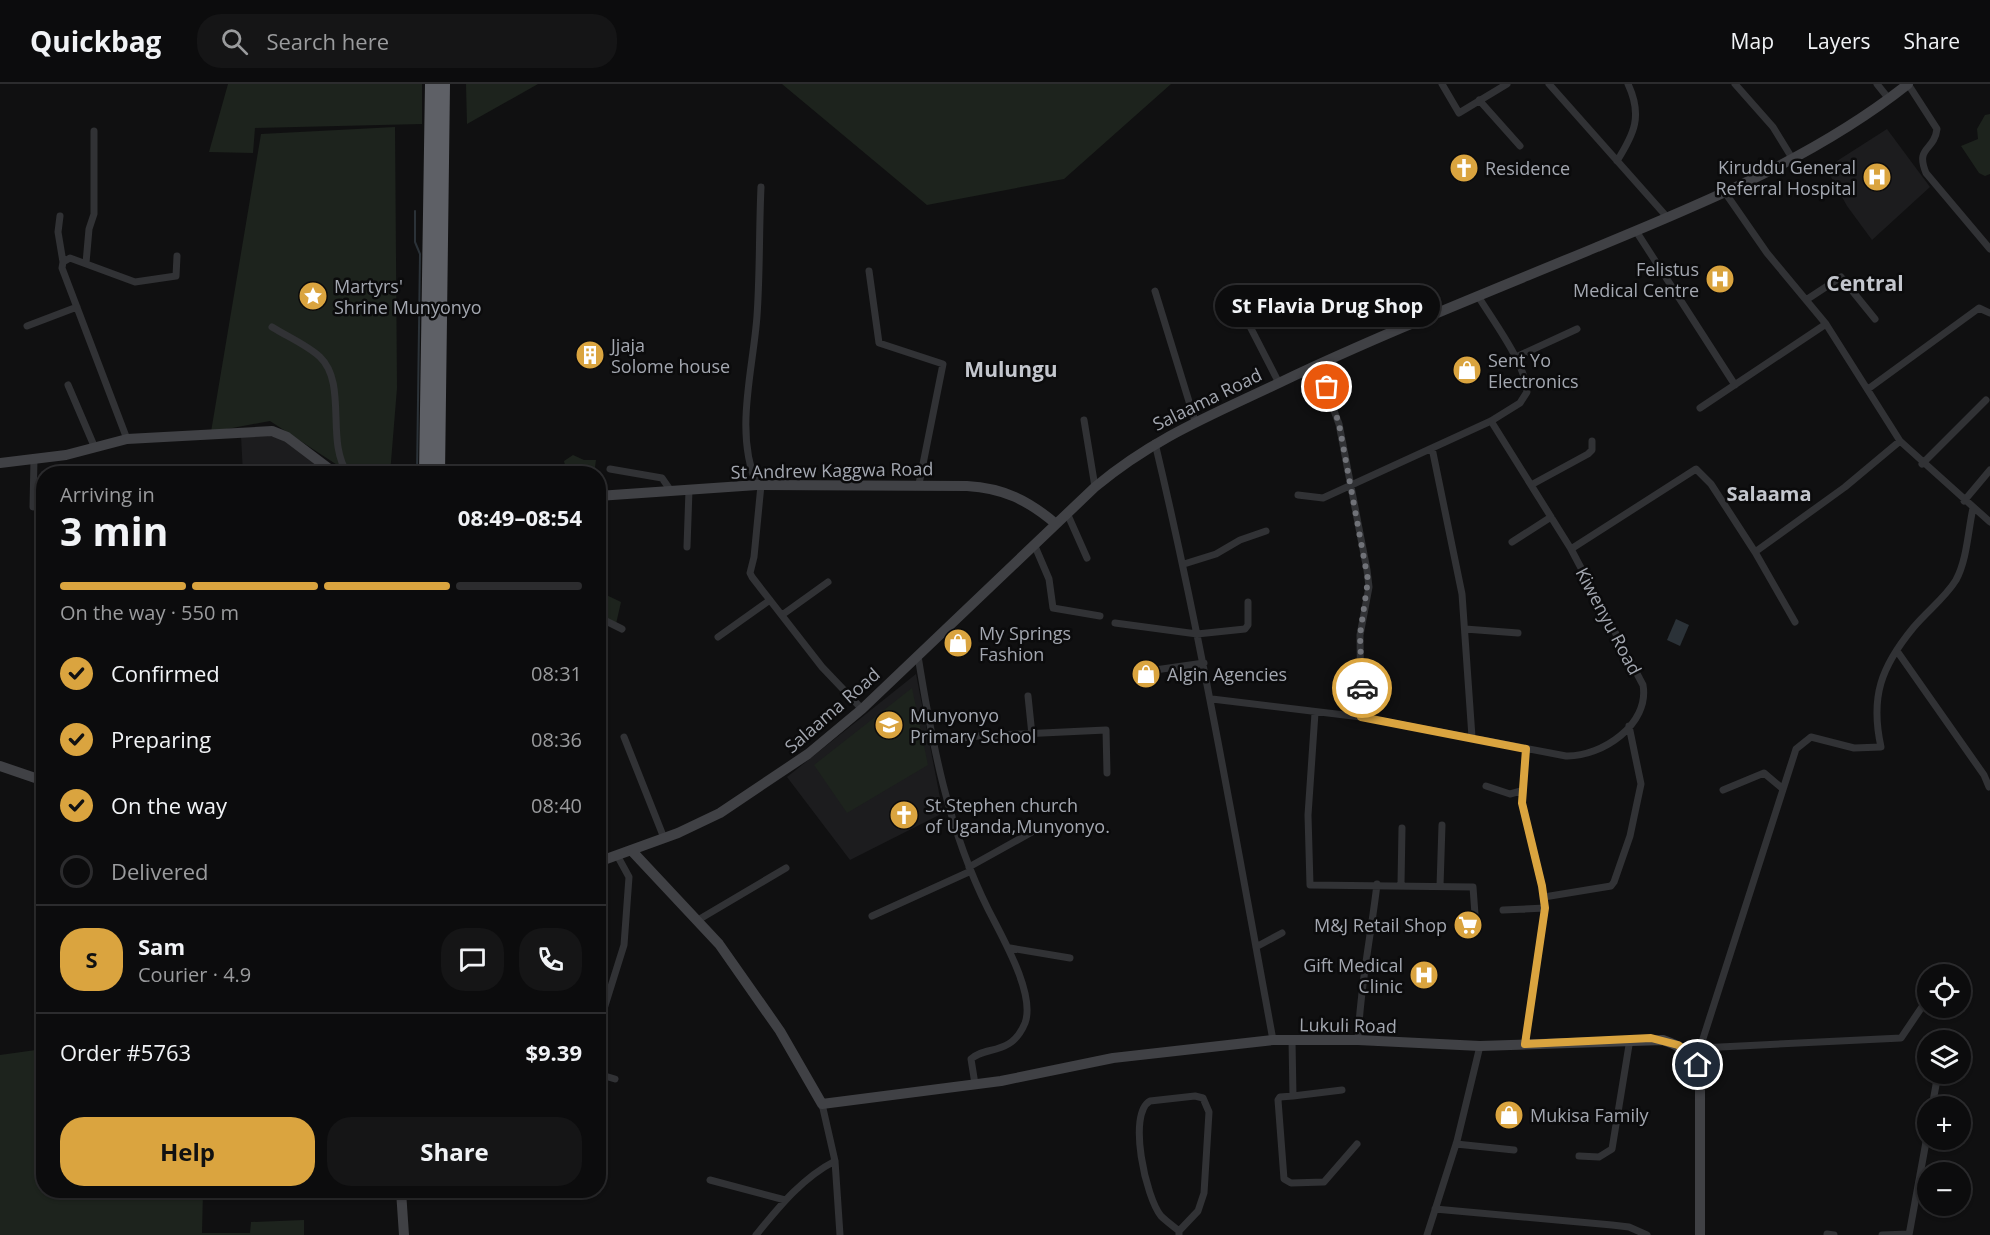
<!DOCTYPE html>
<meta charset="utf-8">
<style>
:root{--surface:#0c0c0d;--page:#151516;--text:#f1f3f6;--muted:#9a9b9d;--line:#2c2c2e;--accent:#daa43f}
body{margin:0;font-family:"Open Sans",sans-serif;background:var(--page);color:var(--text);height:100vh;display:flex;flex-direction:column;font-size:22px;white-space:nowrap}
*{box-sizing:border-box;margin:0}
p{font-size:20px;color:var(--muted)}
.icon{flex:none;width:33px;height:33px;fill:none;stroke:currentColor;stroke-width:2;stroke-linecap:round;stroke-linejoin:round}
.map{position:relative;flex:1;overflow:hidden}
.details{position:absolute;left:36px;top:382px;width:570px;height:732px;display:flex;flex-direction:column;background:var(--surface);border-radius:24px;box-shadow:0 2px 4px #0004,0 0 0 2px var(--line)}
.details>*{flex:none}
.fabs{position:absolute;left:1917px;top:880px;display:grid;gap:12px}
.fabs a{display:grid;place-items:center;width:54px;height:54px;border-radius:50%;background:var(--surface);box-shadow:0 2px 4px #0004,0 0 0 2px var(--line);font-size:30px}
.pin{position:absolute;display:grid;place-items:center;width:51px;height:51px;color:#fff;margin:-26px;border:3px solid #fff;border-radius:50%;box-shadow:0 2px 6px #0007}
.courier{position:absolute;display:grid;place-items:center;width:60px;height:60px;margin:-30px;border:4px solid #daa43f;border-radius:50%;background:#fff;color:#222;box-shadow:0 2px 8px #0007}
.bubble{position:absolute;height:42px;border-radius:21px;background:var(--surface);box-shadow:0 2px 4px #0004,0 0 0 2px var(--line);font-size:20px;font-weight:700;line-height:42px;text-align:center}
.summary em{font-style:normal;font-weight:700}
.summary div{display:flex;flex-direction:column-reverse}
.summary{display:flex;align-items:center;justify-content:space-between;height:102px;padding:0 24px}
h1{font-size:39px;font-weight:700;line-height:45px}
.bar{display:grid;grid-template-columns:repeat(4,1fr);gap:9px 6px;align-content:center;height:72px;padding:0 24px}
.bar i{height:8px;border-radius:4px;background:var(--line)}
.bar .on{background:var(--accent)}
.bar p{grid-column:span 4}
.line{display:flex;align-items:center;gap:15px;padding:0 24px;border-top:2px solid var(--line)}
.line div{flex:1}
.round{display:grid;place-items:center;flex:none;width:63px;height:63px;border-radius:24px;background:var(--page)}
ol{padding:0 24px;list-style:none}
li{display:flex;align-items:center;gap:18px;height:66px}
li p{margin-inline-start:auto}
li .icon{padding:6px;border-radius:50%;background:var(--accent);color:#111;stroke-width:4}
li:last-child{color:var(--muted)}
li i{width:33px;height:33px;border:3px solid var(--line);border-radius:50%}
.action{display:flex;gap:12px;margin-top:auto;padding:12px 24px}
.action a{flex:1;height:69px;border-radius:24px;background:var(--accent);color:#111;font-size:24px;font-weight:700;line-height:69px;text-align:center}
.action a+a{background:var(--page);color:var(--text)}
header{display:flex;align-items:center;gap:36px;box-sizing:border-box;height:84px;padding:0 30px;background:var(--surface);border-bottom:2px solid var(--line)}
header strong{font-size:28px}
nav{display:flex;gap:33px;margin-inline-start:auto;font-size:21px}
.search{width:420px;height:54px;background:var(--page);display:flex;align-items:center;gap:15px;box-sizing:border-box;padding:0 21px;border-radius:24px;color:var(--muted);font-size:22px}
.map>svg:first-child{display:block}
</style>
<header>
<strong>Quickbag</strong>
<div class="search"><svg class="icon" aria-label="search" viewBox="0 0 24 24"><circle cx="10" cy="10" r="6"/><path d="M15 15l6 6"/></svg>Search here</div>
<nav><a>Map</a><a>Layers</a><a>Share</a></nav>
</header>
<div class="map">
<svg width="1990" height="1151" viewBox="0 0 1990 1151">
<rect width="100%" height="100%" fill="#101011"/>
<!-- built -->
<path fill="#1c1c1e" d="M1887 45 1930 103 1872 156 1847 122 1826 84Z
M262 350 286 356 329 390H243L241 352Z
M916 590 943 729 850 776 787 693Z"/>
<!-- green -->
<path fill="#1d231d" d="M228 0H422V40L255 44 253 69 209 68Z
M466 0H538L467 40Z
M782 0H1171L1064 95 927 121Z
M1990 30V90L1985 92 1979 89 1961 62 1978 55 1977 45 1985 31Z
M395 43 397 304 390 390H351L270 337 211 348 261 50Z
M573 371 584 376H596L595 383 601 392 599 394 598 390H571L572 382 565 381 564 377Z
M600 508 621 518 616 540 599 529Z
M912 604 928 681 847 729 814 681Z
M43 965 44 1107H203L202 1149H250L251 1138 304 1136V1151H0V971Z"/>
<!-- water -->
<path fill="#2b3238" d="M1676 535 1689 541 1680 562 1667 556Z"/>
<g fill="none" stroke-linecap="round" stroke-linejoin="round">
<!-- stream -->
<path stroke="#2b3238" stroke-width="2" d="M415 127V158L420 170 417 390"/>
<!-- street -->
<path stroke="#313235" stroke-width="7" d="M1442 0 1459 29 1507 0
M1549 0 1667 133
M1735 0 1773 43 1792 74
M1877 0 1889 15
M1908 0 1937 45C1934 68 1915 62 1926 89L1990 165
M1479 16 1520 62
M1617 77C1634 50 1643 32 1628 0
M1724 107 1767 169 1826 240 1900 357 1990 438
M60 132 58 148 63 178
M1636 147 1735 301
M86 179 89 145 94 130V47
M869 187 879 259 943 280 919 400
M1155 207 1195 337
M1806 216 1841 193 1875 235
M1240 223 1279 299
M27 242 77 223
M272 243C288 253 307 261 320 273 348 300 325 358 348 390
M1514 274 1577 245
M1317 281 1339 340 1367 486 1369 503 1360 551 1361 633
M68 301 95 364
M1868 305 1979 224 1990 229
M1700 324 1826 240
M1084 336 1095 403
M127 355 62 184 63 178 70 174 135 198 176 192 177 172
M1155 359C1202 556 1236 756 1273 956
M1432 364 1462 510 1472 653
M1922 380 1986 316
M610 385 662 394 671 407
M757 401C734 348 753 287 757 232 760 190 759 146 761 103
M761 401 754 473 750 489 752 493 822 583 862 625
M1531 401 1588 370 1592 366V357
M1298 411 1323 414 1491 337 1520 319 1527 308C1526 280 1493 237 1478 212
M1964 417 1990 386
M33 423 34 375
M1067 429 1087 474
M1512 458 1551 433
M1034 460 1049 495 1053 524 1100 532
M687 463 689 406
M1571 465 1696 385 1711 400 1755 468
M1184 480 1216 470 1240 456 1266 447
M782 531 828 498
M598 533 622 545
M1795 538 1755 468 1845 403 1900 357
M1115 539 1197 550 1245 545 1248 541V518
M1465 545 1518 549
M718 553 770 516
M1897 567 1984 691 1989 703
M918 572C932 659 948 745 988 825 1001 851 1036 910 1025 939 1011 973 985 961 971 975L975 1000
M1155 586 1204 579
M1028 612 1032 651
M1212 615 1361 633 1566 672C1602 673 1650 640 1643 601L1571 465 1491 337
M1315 629 1308 731 1310 801 1473 803 1476 844
M624 653 664 754
M932 658 978 652 1106 646 1107 689
M1486 702 1510 710 1521 707
M1723 706 1764 689 1783 705
M969 783 1032 748
M1401 800 1402 744
M1440 802 1442 741
M1544 813 1611 802 1614 798 1630 752 1641 700 1629 642
M1503 826 1545 824
M872 832 971 787
M698 836 786 784
M1256 863 1282 849
M1010 864 1070 874
M598 944 624 861 629 793 617 771
M1292 956 1293 1012 1280 1013 1278 1016 1284 1095 1291 1099 1324 1098 1357 1060
M1358 956C1360 903 1371 852 1377 800
M1525 960 1545 824 1542 802 1522 719 1526 665
M1700 964 1901 954 1928 914
M1694 973 1700 964 1796 665 1811 653 1854 664 1881 663C1870 613 1881 583 1913 544 1927 527 1945 514 1956 496 1967 476 1968 447 1973 424
M598 990 615 995
M1293 1012 1342 1006
M822 1020 835 1077 840 1151
M1932 1023 1938 990
M1456 1060 1514 1066
M1579 1072 1599 1073 1612 1065 1630 955
M710 1096 785 1116
M401 1108 468 1111 479 1107
M1435 1125 1612 1141 1629 1143 1647 1151
M1827 1150 1834 1151
M756 1151C779 1123 802 1094 835 1077
M1179 1151V1147L1198 1127 1204 1109 1209 1028 1203 1014 1195 1012 1150 1017C1127 1030 1146 1114 1161 1132 1166 1137 1173 1142 1179 1147
M1427 1151 1457 1057 1480 962
M1882 1151 1909 1150
M1909 1151 1928 1047"/>
<!-- secondary -->
<path stroke="#404145" stroke-width="10" d="M0 379 66 371 127 355 272 347 287 353 336 390
M598 412 757 401 967 402C1003 404 1028 416 1056 440
M0 682 44 697
M631 766 719 860 780 947 822 1020 1001 997 1113 974 1273 956H1358L1480 962 1663 956C1683 963 1695 970 1700 991V1151
M598 778 678 749 720 729 808 670 862 625 1095 403C1155 353 1212 331 1281 298 1384 249 1491 207 1597 163 1704 119 1816 73 1908 0
M401 1107 404 1151"/>
<!-- highway -->
<path stroke="#5e6066" stroke-width="14" d="M426 390 432 0
M438 390 443 0"/>
</g>
<g fill="none" stroke-linecap="round" stroke-linejoin="round">
<!-- done -->
<path stroke="#707278" stroke-width="6" stroke-dasharray="0 10.8" d="M1327 303 1339 340 1368 496 1360 551 1362 604"/>
<!-- route -->
<path stroke="#daa43f" stroke-width="8" d="M1362 604 1361 633 1526 665 1522 719 1542 802 1545 824 1525 960 1651 954 1678 961 1694 973 1698 981"/>
</g>
<!-- icons -->
<defs>
<g id="church-disc" transform="scale(1.5)"><circle r="9.5" fill="#daa43f" stroke="#0b0b0c"/><path d="M-1.2-6h2.4v3.5h3.3v2.4h-3.3V6h-2.4V-.1h-3.3v-2.4h3.3Z" fill="#fff"/></g>
<g id="hospital-disc" transform="scale(1.5)"><circle r="9.5" fill="#daa43f" stroke="#0b0b0c"/><path d="M-5-5h3v3.5h4V-5h3V5h-3V1.5h-4V5h-3Z" fill="#fff"/></g>
<g id="sight-disc" transform="scale(1.5)"><circle r="9.5" fill="#daa43f" stroke="#0b0b0c"/><path d="M0-6L1.8-2.2L6-1.7L2.9 1.2L3.7 5.4L0 3.3L-3.7 5.4L-2.9 1.2L-6-1.7L-1.8-2.2Z" fill="#fff"/></g>
<g id="building-disc" transform="scale(1.5)"><circle r="9.5" fill="#daa43f" stroke="#0b0b0c"/><path d="M-4-6H4V6H1V3H-1V6H-4ZM-2.5-4.3h1.7v1.8h-1.7ZM.8-4.3h1.7v1.8H.8ZM-2.5-1h1.7V.8h-1.7ZM.8-1h1.7V.8H.8Z" fill="#fff"/></g>
<g id="shop-disc" transform="scale(1.5)"><circle r="9.5" fill="#daa43f" stroke="#0b0b0c"/><path d="M-5-2.5h2.3a2.7 3.5 0 0 1 5.4 0H5L5.5 6h-11ZM-1.5-2.5h3a1.5 2.3 0 0 0-3 0Z" fill="#fff"/></g>
<g id="school-disc" transform="scale(1.5)"><circle r="9.5" fill="#daa43f" stroke="#0b0b0c"/><path d="M0-5L7-2L0 1L-7-2ZM-4 1L0 2.5L4 1V4Q0 6-4 4Z" fill="#fff"/></g>
<g id="supermarket-disc" transform="scale(1.5)"><circle r="9.5" fill="#daa43f" stroke="#0b0b0c"/><path d="M-6-5.5h2.5l.6 2H6L4.5 2H-2.5L-4.4-4H-6ZM-1.5 3.2a1.3 1.3 0 1 0 .1 0ZM3 3.2a1.3 1.3 0 1 0 .1 0Z" fill="#fff"/></g>
</defs>
<g fill-rule="evenodd">
<use href="#church-disc" x="1464" y="84"/>
<use href="#hospital-disc" x="1877" y="93"/>
<use href="#hospital-disc" x="1720" y="195"/>
<use href="#sight-disc" x="313" y="212"/>
<use href="#building-disc" x="590" y="271"/>
<use href="#shop-disc" x="1467" y="286"/>
<use href="#shop-disc" x="958" y="559"/>
<use href="#shop-disc" x="1146" y="590"/>
<use href="#school-disc" x="889" y="641"/>
<use href="#church-disc" x="904" y="731"/>
<use href="#supermarket-disc" x="1468" y="841"/>
<use href="#hospital-disc" x="1424" y="891"/>
<use href="#shop-disc" x="1509" y="1031"/>
</g>
<g text-anchor="middle" dominant-baseline="central" stroke-width="5" stroke-linejoin="round" paint-order="stroke">
<!-- poi labels -->
<g font-size="18" fill="#a3a7b0" stroke="#0b0b0c" text-anchor="start">
<text x="1856" y="83" text-anchor="end">Kiruddu General<tspan x="1856" dy="21">Referral Hospital</tspan></text>
<text x="1485" y="84">Residence</text>
<text x="1699" y="185" text-anchor="end">Felistus<tspan x="1699" dy="21">Medical Centre</tspan></text>
<text x="334" y="202">Martyrs'<tspan x="334" dy="21">Shrine Munyonyo</tspan></text>
<text x="611" y="261">Jjaja<tspan x="611" dy="21">Solome house</tspan></text>
<text x="1488" y="276">Sent Yo<tspan x="1488" dy="21">Electronics</tspan></text>
<text x="979" y="549">My Springs<tspan x="979" dy="21">Fashion</tspan></text>
<text x="1167" y="590">Algin Agencies</text>
<text x="910" y="631">Munyonyo<tspan x="910" dy="21">Primary School</tspan></text>
<text x="925" y="721">St.Stephen church<tspan x="925" dy="21">of Uganda,Munyonyo.</tspan></text>
<text x="1447" y="841" text-anchor="end">M&amp;J Retail Shop</text>
<text x="1403" y="881" text-anchor="end">Gift Medical<tspan x="1403" dy="21">Clinic</tspan></text>
<text x="1530" y="1031">Mukisa Family</text>
</g>
<!-- street labels -->
<g font-size="18" fill="#a3a7b0" stroke="#0b0b0c">
<text transform="translate(1207 315) rotate(-26)">Salaama Road</text>
<text transform="translate(832 386) rotate(-1)">St Andrew Kaggwa Road</text>
<text transform="translate(1609 537) rotate(62)">Kiwenyu Road</text>
<text transform="translate(832 626) rotate(-41)">Salaama Road</text>
<text transform="translate(1348 941) rotate(1)">Lukuli Road</text>
</g>
<!-- neighbourhood labels -->
<g font-size="20" font-weight="bold" fill="#c3c6cd" stroke="#0b0b0c">
<text x="1769" y="409">Salaama</text>
</g>
<!-- quarter labels -->
<g font-size="21" font-weight="bold" fill="#c3c6cd" stroke="#0b0b0c">
<text x="1865" y="199">Central</text>
<text x="1011" y="285">Mulungu</text>
</g>
</g>
</svg>
<div class="fabs">
<a><svg class="icon" aria-label="locate" viewBox="0 0 24 24"><circle cx="12" cy="12" r="6"/><path d="M12 2v4M12 18v4M2 12h4M18 12h4"/></svg></a>
<a><svg class="icon" aria-label="layers" viewBox="0 0 24 24"><path d="M12 4l9 5-9 5-9-5zM3 14l9 5 9-5"/></svg></a>
<a>+</a>
<a>−</a>
</div>
<div class="pin" style="left:1327px;top:303px;background:#ea580c"><svg class="icon" aria-label="bag" viewBox="0 0 24 24"><path d="M5 8h14l-1 12H6zM9 8a3 3 0 0 1 6 0"/></svg></div>
<div class="pin" style="left:1698px;top:981px;background:#1f2937"><svg class="icon" aria-label="home" viewBox="0 0 24 24"><path d="M3 11l9-7 9 7M6 9v11h12V9"/></svg></div>
<div class="courier" style="left:1362px;top:604px"><svg class="icon" aria-label="car" viewBox="0 0 24 24"><path d="M5 17H2v-5l4-1 3-4h7l3 4 3 1v5h-3M9 17h6M6 11h13"/><circle cx="7" cy="17" r="2"/><circle cx="17" cy="17" r="2"/></svg></div>
<div class="bubble" style="left:1215px;top:201px;width:225px">St Flavia Drug Shop</div>
<section class="details">
<div class="summary"><div><h1>3 min</h1><p>Arriving in</p></div><em>08:49–08:54</em></div>
<div class="bar"><i class="on"></i><i class="on"></i><i class="on"></i><i></i><p>On the way · 550 m</p></div>
<ol>
<li><svg class="icon" aria-label="check" viewBox="0 0 24 24"><path d="M5 12l5 5 9-10"/></svg>Confirmed<p>08:31</p></li>
<li><svg class="icon" aria-label="check" viewBox="0 0 24 24"><path d="M5 12l5 5 9-10"/></svg>Preparing<p>08:36</p></li>
<li><svg class="icon" aria-label="check" viewBox="0 0 24 24"><path d="M5 12l5 5 9-10"/></svg>On the way<p>08:40</p></li>
<li><i></i>Delivered</li>
</ol>
<div class="line" style="height:108px"><b class="round" style="background:var(--accent);color:#111">S</b><div><b>Sam</b><p>Courier · 4.9</p></div><a class="round"><svg class="icon" aria-label="chat" viewBox="0 0 24 24"><path d="M4 5h16v11H9l-5 4z"/></svg></a><a class="round"><svg class="icon" aria-label="phone" viewBox="0 0 24 24"><path d="M5 4h4l2 5-3 2q2 4 5 5l2-3 5 2v4C11 20 4 13 5 4z"/></svg></a></div>
<div class="line" style="height:78px"><div>Order #5763</div><b>$9.39</b></div>
<div class="action"><a>Help</a><a>Share</a></div>
</section>
</div>
